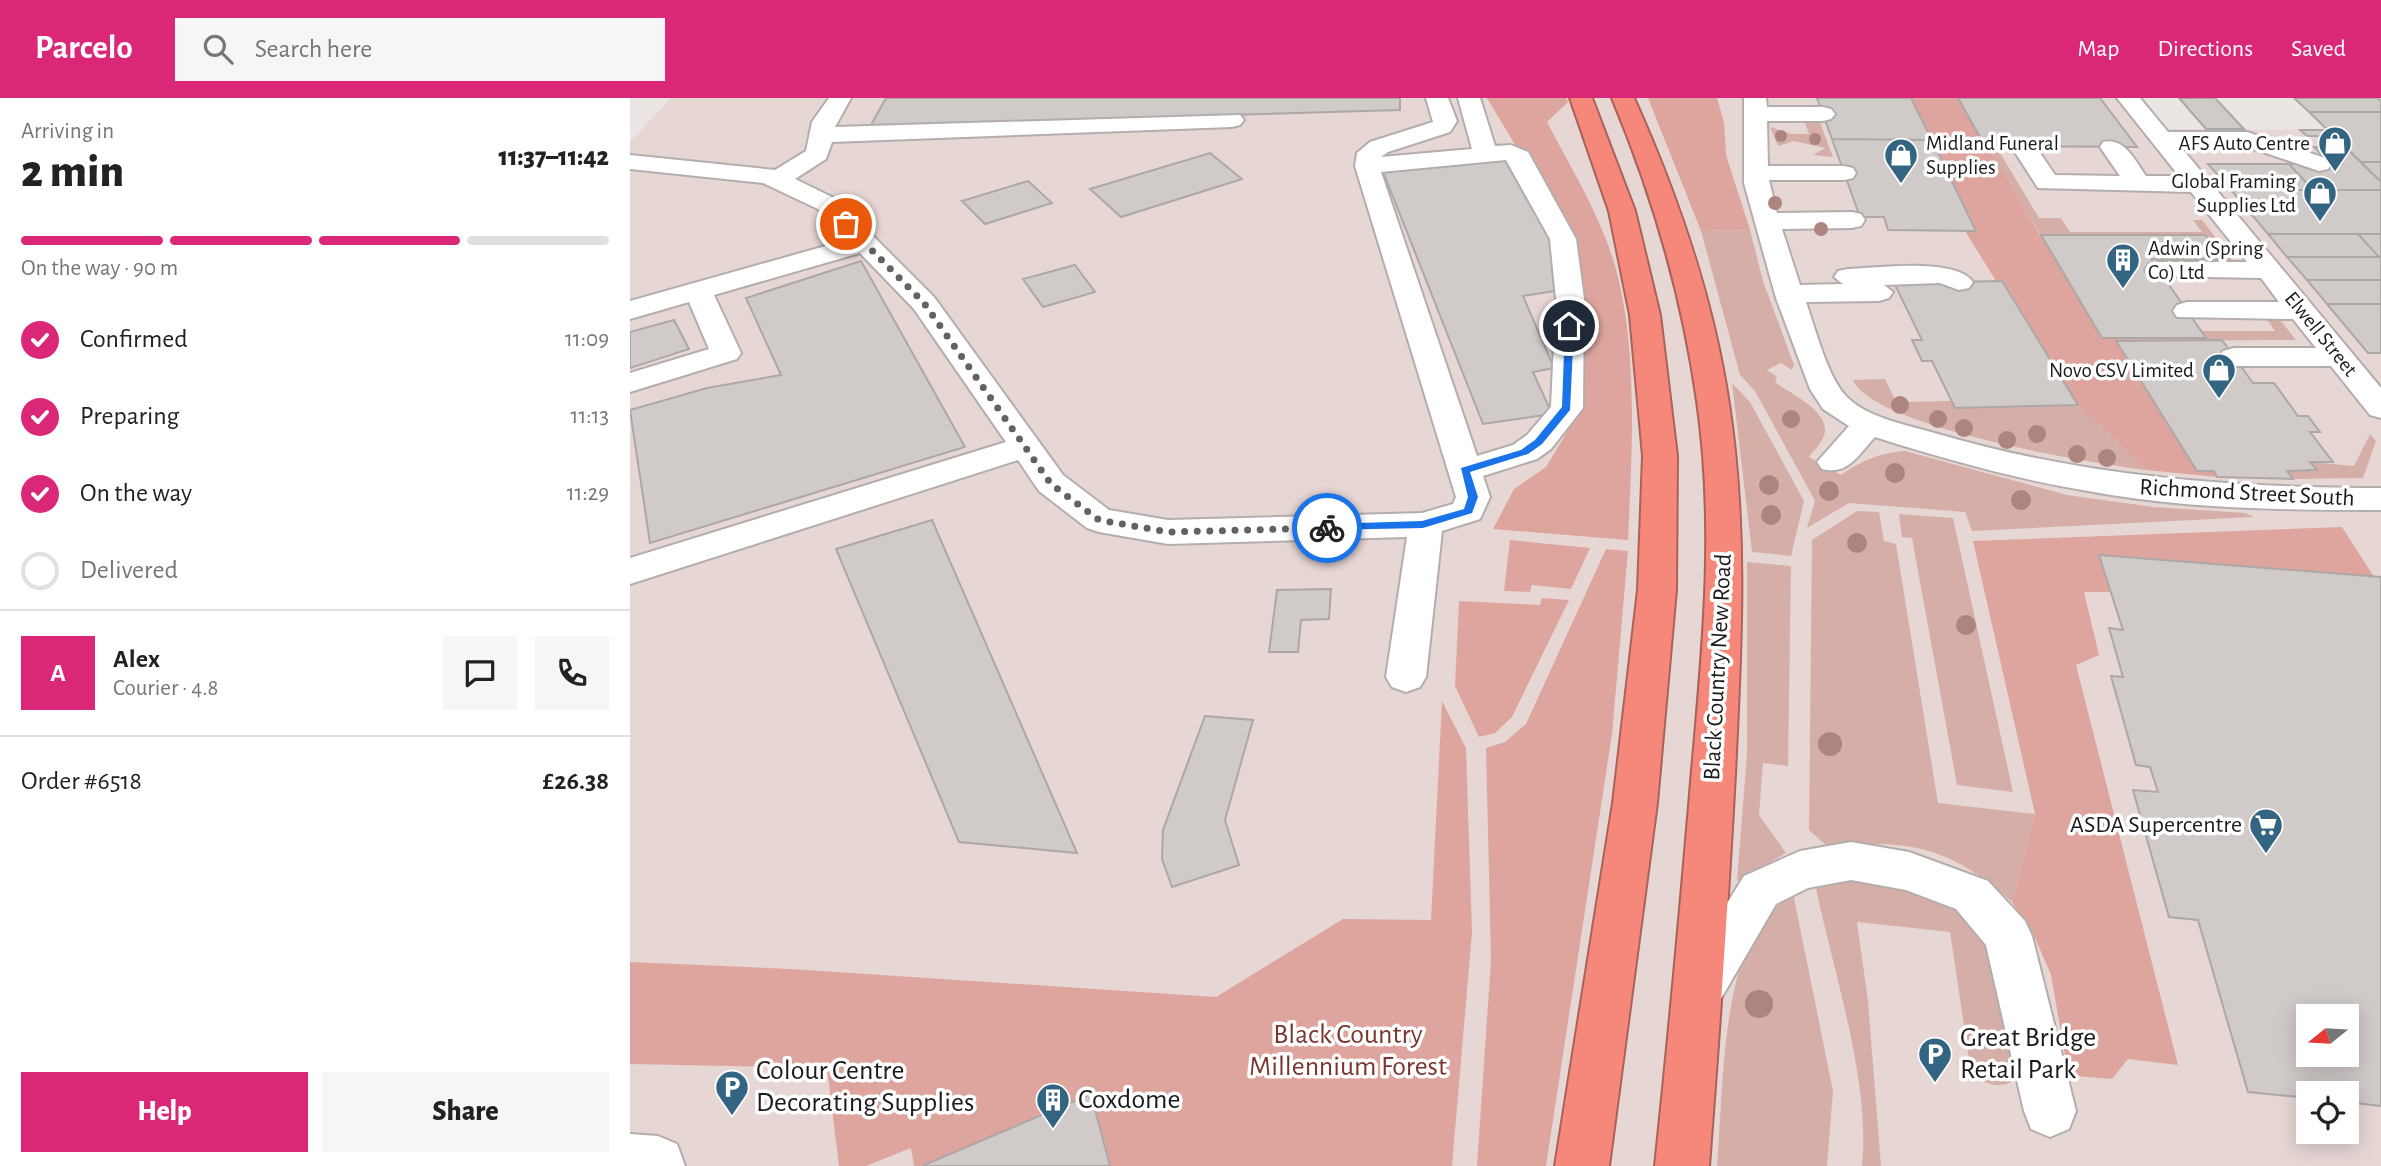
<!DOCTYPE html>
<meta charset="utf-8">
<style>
:root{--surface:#fff;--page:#f6f6f6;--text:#222;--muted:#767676;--line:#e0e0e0;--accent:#db2777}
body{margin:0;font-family:"Alegreya Sans",sans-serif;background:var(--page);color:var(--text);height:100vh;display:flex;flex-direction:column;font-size:26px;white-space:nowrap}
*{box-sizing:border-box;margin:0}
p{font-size:23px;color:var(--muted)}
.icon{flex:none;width:38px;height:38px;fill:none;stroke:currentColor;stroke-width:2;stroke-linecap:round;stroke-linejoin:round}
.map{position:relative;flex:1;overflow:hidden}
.drawer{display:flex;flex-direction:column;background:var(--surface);width:630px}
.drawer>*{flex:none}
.needle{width:46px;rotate:252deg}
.controls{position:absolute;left:1666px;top:906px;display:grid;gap:14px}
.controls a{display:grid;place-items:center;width:63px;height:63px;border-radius:0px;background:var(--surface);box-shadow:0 4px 18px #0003;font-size:35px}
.pin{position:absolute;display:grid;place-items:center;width:60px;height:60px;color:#fff;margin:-30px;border:4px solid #fff;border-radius:50%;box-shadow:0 2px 7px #0007}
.courier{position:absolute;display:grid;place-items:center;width:70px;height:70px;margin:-35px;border:5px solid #1a73e8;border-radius:50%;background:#fff;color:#222;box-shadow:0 2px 9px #0007}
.headline em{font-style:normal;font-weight:800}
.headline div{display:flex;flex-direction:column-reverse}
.headline{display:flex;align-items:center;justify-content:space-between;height:119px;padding:0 21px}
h1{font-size:46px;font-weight:800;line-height:52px}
.bar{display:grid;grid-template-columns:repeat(4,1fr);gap:10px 7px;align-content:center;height:84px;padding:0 21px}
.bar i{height:9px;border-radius:5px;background:var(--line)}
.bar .current{background:var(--accent)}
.bar p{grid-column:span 4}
.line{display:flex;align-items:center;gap:18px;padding:0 21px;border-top:2px solid var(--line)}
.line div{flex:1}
.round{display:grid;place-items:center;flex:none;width:74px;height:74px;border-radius:0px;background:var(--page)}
ol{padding:0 21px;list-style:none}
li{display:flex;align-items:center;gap:21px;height:77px}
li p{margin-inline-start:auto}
li .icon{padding:7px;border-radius:50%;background:var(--accent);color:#fff;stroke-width:4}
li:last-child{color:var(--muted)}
li i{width:38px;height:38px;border:4px solid var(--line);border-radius:50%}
.primary-button{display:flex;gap:14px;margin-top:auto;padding:14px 21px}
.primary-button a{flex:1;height:80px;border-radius:0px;background:var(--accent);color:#fff;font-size:28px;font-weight:800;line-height:80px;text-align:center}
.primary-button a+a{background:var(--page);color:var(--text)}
header{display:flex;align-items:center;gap:42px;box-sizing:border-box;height:98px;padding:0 35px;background:var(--accent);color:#fff}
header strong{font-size:33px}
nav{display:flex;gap:38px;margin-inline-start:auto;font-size:24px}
.search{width:490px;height:63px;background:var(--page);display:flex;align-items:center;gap:18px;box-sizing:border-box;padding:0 24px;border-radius:0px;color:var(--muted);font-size:26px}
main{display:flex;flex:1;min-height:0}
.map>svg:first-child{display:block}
</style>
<header>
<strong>Parcelo</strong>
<div class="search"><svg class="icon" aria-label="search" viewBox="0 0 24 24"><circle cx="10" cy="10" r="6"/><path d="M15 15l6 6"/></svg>Search here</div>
<nav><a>Map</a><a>Directions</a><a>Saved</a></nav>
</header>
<main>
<section class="drawer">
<div class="headline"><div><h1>2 min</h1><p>Arriving in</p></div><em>11:37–11:42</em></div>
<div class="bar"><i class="current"></i><i class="current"></i><i class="current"></i><i></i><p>On the way · 90 m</p></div>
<ol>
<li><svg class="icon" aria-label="check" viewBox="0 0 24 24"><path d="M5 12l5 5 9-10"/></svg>Confirmed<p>11:09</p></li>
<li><svg class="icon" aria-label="check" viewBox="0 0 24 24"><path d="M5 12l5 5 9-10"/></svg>Preparing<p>11:13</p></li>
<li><svg class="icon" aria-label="check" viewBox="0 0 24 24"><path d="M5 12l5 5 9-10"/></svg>On the way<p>11:29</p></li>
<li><i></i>Delivered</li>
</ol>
<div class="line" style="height:126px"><b class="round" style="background:var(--accent);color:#fff">A</b><div><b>Alex</b><p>Courier · 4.8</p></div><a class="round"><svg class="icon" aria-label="chat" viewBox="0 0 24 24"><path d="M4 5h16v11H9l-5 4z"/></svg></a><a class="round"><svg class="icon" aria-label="phone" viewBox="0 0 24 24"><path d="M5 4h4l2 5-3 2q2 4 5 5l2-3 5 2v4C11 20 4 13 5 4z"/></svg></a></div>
<div class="line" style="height:91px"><div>Order #6518</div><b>£26.38</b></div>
<div class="primary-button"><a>Help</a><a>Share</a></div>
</section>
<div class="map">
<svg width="1751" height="1068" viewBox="0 0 1751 1068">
<rect width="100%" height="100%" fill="#ebe5e4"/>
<!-- built -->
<path fill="#e6d7d5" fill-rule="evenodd" d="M41 0H1498L1524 31 1696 32 1664 0H1751V1068H0V44ZM1678 919H1717V957H1678ZM1678 996H1717V1034H1678Z"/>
<!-- green -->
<path fill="#d6aea8" d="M1174 22H1189L1203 59 1183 57 1195 50 1164 43 1148 48 1140 29 1161 36H1179Z
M1355 48H1366L1409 120H1431L1440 134H1572L1563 122H1572L1606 166H1594L1575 137H1411Z
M1120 132 1133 183 1164 267 1162 272 1151 265 1137 272 1147 279 1145 284C1160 296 1205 315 1193 340 1190 347 1183 353 1179 359L1211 377C1233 362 1249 355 1275 353L1437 397 1523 409 1615 415 1624 419 1342 433 1335 414 1219 405 1177 430 1185 403 1125 293 1110 277 1071 133Z
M1647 218 1666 242 1486 243 1485 240H1575L1571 233H1645L1636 220Z
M1255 281 1266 304 1322 303 1325 310 1448 307 1516 372C1465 366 1242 329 1223 282Z
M1102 285 1120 304 1174 403 1161 458 1122 454Z
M1740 336 1746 343 1733 380 1663 381 1657 373 1686 372 1680 364 1724 368Z
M1227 413 1249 414 1254 443 1266 446 1308 705 1405 716 1382 804C1321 749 1278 740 1198 749L1179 732 1182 442Z
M1269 416 1323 420 1383 694 1327 687 1282 440 1272 439Z
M1117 464 1161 468 1158 668 1133 665 1129 717 1156 755 1107 783 1117 656Z
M1255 781 1296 788 1354 828 1389 968 1387 981C1369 993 1348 987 1340 967L1320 834 1227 824 1238 903 1251 1068H1232C1241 982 1202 871 1185 785Z
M1163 795 1203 993 1197 1068H1087C1093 999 1091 887 1128 829 1136 816 1152 805 1163 795Z"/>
<!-- forest -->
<path fill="#dea59e" d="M857 0H936L938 4 917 24C937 62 959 99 975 139 1011 227 1002 349 998 442L863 431 884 391 916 369 954 306 946 149Z
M1018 0H1087L1094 24 1096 57 1120 132 1071 133Z
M1281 0H1328L1472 240H1485L1567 373H1584L1587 379 1516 372 1448 307 1373 183H1366L1335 133 1346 132Z
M1712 429 1744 479 1469 458 1481 494H1454L1469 557 1446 567 1548 967 1498 961 1482 981 1445 978 1437 969 1421 877 1406 842 1382 804 1405 716 1343 443Z
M880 442 960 450 941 491 902 487 900 494 874 493Z
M976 451 998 453 982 636 916 1068H847L861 862 856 650 875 644 896 626Z
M912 500 939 502 882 619 865 635 849 639 825 588 829 503 910 507Z
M812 603 836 650 842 834 822 1068H480L460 996 292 1068H284L281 1050 236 1068H209L197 970 0 966V864L161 871 586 899 713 821 801 822Z"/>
<!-- building -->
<path fill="#d0cac9" stroke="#ada7a6" stroke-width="2" fill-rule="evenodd" d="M256 0H770V12L241 27Z
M1187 0H1281L1302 42 1202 41Z
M1328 0H1470L1507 49 1355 48Z
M1549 0H1585L1614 31H1576Z
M1664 0H1747L1751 3V14H1679Z
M1679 14H1751V64H1731Z
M1670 32H1697L1704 38H1677Z
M1202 41 1302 42 1346 133 1258 132 1254 119H1230Z
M1684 49H1715L1751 84V92H1683L1659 66H1713L1699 64Z
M580 55 612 81 491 119 460 91Z
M878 57 927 144 932 192 893 198 924 270 903 274 922 316 853 326 752 71Z
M1731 64H1751V84Z
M1578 66H1659L1683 92H1601Z
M398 83 422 105 355 126 332 103Z
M1601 92H1751V136H1638Z
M1638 136H1728L1749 159H1657Z
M1728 136H1751V159H1749Z
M1411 137H1575L1594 161H1521L1576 240H1472Z
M1657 159H1751V182H1677Z
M231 163 335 349 20 445 0 312 77 290 151 277 116 200Z
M445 167 465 194 413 209 393 181Z
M1677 182H1751V206H1697Z
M1372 183 1448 307 1325 310 1302 263H1292L1282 242H1292L1264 185Z
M1697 206H1751V255H1738Z
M44 222 59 251 0 270V234Z
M1592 242 1623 285H1644L1668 318H1678L1690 334H1680L1703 364H1680L1687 372 1657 373 1663 381 1587 379 1584 373H1567L1486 243Z
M302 422 447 755 329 744 206 451Z
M1469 457 1751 479V1008L1717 1004V996H1678V1000L1618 994 1568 822 1539 819 1503 692 1528 694 1520 669 1506 667 1481 578 1493 579 1479 530 1493 532ZM1678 919H1717V957H1678Z
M701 491 699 521 671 522 668 554H639L647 492Z
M575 618 623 622 595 722 609 767 542 789 532 761 533 732Z
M461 996 480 1068H292Z"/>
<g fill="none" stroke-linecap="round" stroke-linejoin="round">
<!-- minor casing -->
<g stroke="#b3adac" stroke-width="4">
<path id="minor" d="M199 0H221L205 29 610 17 614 22 610 27 602 29 202 44 196 61 165 81 206 101 304 199 433 377 479 412 538 422 792 415 823 406 826 399 725 68 727 55 740 44 803 24 796 0H818L827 23 820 34 758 54 751 59 842 51 828 0H850L865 48 881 47 898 54 946 141 954 201 953 310 921 351 907 361 853 378 860 399 850 421 812 433 796 579 790 589 776 594 762 589 756 579 777 439 538 446 469 434 457 430 409 393 388 362 0 486V460L376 344 284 211 230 155 84 197 111 255 107 261 0 294V275L79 251 59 204 0 221V203L217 142 188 111 133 85 0 71V57L145 72 176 53 182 24ZM876 62 920 141 926 201 921 309 897 337 883 347 847 358 751 74Z
M1114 0H1136L1137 9H1193L1201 11 1205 16 1201 21 1193 23H1137L1138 68H1214L1223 70 1226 75 1223 80 1214 82H1139L1147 115 1222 114 1231 116 1235 122 1231 128 1222 130 1152 131 1170 187 1213 186 1204 179 1208 173 1218 171C1247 170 1326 159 1343 184L1339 190 1329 192 1310 185 1254 187 1263 194 1259 200 1249 203 1176 204C1185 230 1197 277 1215 297 1235 319 1273 326 1301 334 1449 378 1597 390 1751 390V412C1653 412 1554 411 1458 393 1385 381 1315 361 1245 339 1229 356 1218 378 1192 371L1187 364 1219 328 1193 311 1180 291 1146 200 1114 85Z
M1487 0H1510L1538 34H1617L1698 61 1701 66 1698 71 1689 73 1615 48H1550L1751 290V320L1740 317 1701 268H1604L1593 265 1589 259 1593 253 1604 250H1686L1663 221 1547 219 1543 213 1547 207 1557 204H1649L1631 180 1519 178 1515 172 1519 166 1529 164H1617L1561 94 1408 90 1381 48 1384 43H1402L1425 77 1490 78 1470 49 1473 44C1495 39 1505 63 1516 78H1549Z
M1221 744 1279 754 1358 783 1395 823 1402 838 1446 1013 1439 1031 1420 1039 1401 1031 1394 1013 1356 847 1326 811 1276 792 1221 782 1178 790 1146 806 1085 911 1068 918 1051 911 1043 895 1051 879 1114 778 1170 753Z
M0 1036 28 1038 47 1046 55 1068H0Z"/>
</g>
<!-- highway casing -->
<g stroke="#aa6259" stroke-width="4">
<path id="highway" d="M940 0H962L1005 113 1030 217 1047 358 1046 492 1027 705 979 1068H925L983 705 1008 492 1013 358 1000 217 979 113Z
M982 0H1004C1048 98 1083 199 1099 306 1118 430 1111 552 1105 676 1098 807 1089 938 1079 1068H1025C1039 936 1051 804 1062 672 1073 549 1085 427 1067 303 1052 197 1023 98 982 0Z"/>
</g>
<!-- minor -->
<use href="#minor" fill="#fff" fill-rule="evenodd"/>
<!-- highway -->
<use href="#highway" fill="#f6887b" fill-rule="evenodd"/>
</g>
<!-- trees -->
<g fill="#ad8480">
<circle cx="1151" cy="38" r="6"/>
<circle cx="1185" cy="41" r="6"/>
<circle cx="1145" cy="105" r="7"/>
<circle cx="1191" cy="131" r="7"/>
<circle cx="1270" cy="307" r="9"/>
<circle cx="1161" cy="321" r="9"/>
<circle cx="1308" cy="321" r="9"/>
<circle cx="1334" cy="330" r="9"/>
<circle cx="1407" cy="336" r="9"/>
<circle cx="1377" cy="342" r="9"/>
<circle cx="1447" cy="356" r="9"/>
<circle cx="1477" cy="360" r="9"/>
<circle cx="1265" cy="375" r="10"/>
<circle cx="1139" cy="387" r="10"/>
<circle cx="1199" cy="393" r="10"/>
<circle cx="1391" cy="402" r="10"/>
<circle cx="1141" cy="417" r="10"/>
<circle cx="1227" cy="445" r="10"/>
<circle cx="1336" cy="527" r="10"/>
<circle cx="1200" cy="646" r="12"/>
<circle cx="1129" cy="906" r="14"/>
</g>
<!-- route -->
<path fill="#1a73e8" d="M939 225 944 228 940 312 912 346 898 356 840 374 848 399 842 415 793 430 693 432 692 430 697 426 792 423 834 411 838 399 831 370 891 352 905 342 932 309 935 228Z"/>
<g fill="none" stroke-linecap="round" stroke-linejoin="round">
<!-- done -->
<path stroke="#646161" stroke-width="7" stroke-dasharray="0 12.6" d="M216 126 294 205 421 386 469 422 538 434 697 430"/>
</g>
<!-- icons -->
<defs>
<g id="shop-pin" transform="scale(1.75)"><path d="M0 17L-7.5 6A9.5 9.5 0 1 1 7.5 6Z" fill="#336482" stroke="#fff"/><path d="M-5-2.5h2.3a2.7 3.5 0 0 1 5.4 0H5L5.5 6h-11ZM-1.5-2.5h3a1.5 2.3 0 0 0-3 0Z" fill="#fff"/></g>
<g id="building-pin" transform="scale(1.75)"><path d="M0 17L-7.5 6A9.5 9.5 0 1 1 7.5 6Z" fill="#336482" stroke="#fff"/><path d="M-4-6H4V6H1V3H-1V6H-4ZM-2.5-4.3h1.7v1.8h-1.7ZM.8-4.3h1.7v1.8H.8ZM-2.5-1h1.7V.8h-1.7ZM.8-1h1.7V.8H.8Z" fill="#fff"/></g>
<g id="supermarket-pin" transform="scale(1.75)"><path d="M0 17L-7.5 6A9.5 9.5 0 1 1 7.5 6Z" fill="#336482" stroke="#fff"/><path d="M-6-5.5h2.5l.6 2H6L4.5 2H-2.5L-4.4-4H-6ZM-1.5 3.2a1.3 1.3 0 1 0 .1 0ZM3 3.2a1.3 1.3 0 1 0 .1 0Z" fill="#fff"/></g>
<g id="parking-pin" transform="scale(1.75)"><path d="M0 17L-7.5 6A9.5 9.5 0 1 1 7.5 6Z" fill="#336482" stroke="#fff"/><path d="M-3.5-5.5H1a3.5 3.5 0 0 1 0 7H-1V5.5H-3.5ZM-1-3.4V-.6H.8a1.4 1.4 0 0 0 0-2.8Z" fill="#fff"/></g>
</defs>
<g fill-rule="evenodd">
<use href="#shop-pin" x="1705" y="45"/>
<use href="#shop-pin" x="1271" y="57"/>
<use href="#shop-pin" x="1690" y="95"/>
<use href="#building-pin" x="1493" y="162"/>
<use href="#shop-pin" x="1589" y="272"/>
<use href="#supermarket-pin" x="1636" y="727"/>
<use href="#parking-pin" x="1305" y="956"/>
<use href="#parking-pin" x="102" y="989"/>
<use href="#building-pin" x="423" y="1002"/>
</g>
<g text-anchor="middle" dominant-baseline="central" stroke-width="7" stroke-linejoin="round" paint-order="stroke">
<!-- far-poi labels -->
<g font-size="21" fill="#1c1a1a" stroke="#fff" text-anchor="end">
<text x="1296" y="45" text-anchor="start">Midland Funeral<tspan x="1296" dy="24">Supplies</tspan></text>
<text x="1680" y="45">AFS Auto Centre</text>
<text x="1666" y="83">Global Framing<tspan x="1666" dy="24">Supplies Ltd</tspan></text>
<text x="1518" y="150" text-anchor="start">Adwin (Spring<tspan x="1518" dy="24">Co) Ltd</tspan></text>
<text x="1564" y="272">Novo CSV Limited</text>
</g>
<!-- far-street labels -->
<g font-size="21" fill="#1c1a1a" stroke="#fff">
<text transform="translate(1691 236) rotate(51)">Elwell Street</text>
</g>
<!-- street labels -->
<g font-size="24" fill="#1c1a1a" stroke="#fff">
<text transform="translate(1617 395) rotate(3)">Richmond Street South</text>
<text transform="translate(1088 569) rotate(-87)">Black Country New Road</text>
</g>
<!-- poi labels -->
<g font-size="24" fill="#1c1a1a" stroke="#fff" text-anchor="end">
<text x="1612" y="727">ASDA Supercentre</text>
</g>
<!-- near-park labels -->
<g font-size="28" fill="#7a352e" stroke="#fff">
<text x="718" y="937">Black Country<tspan x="718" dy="32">Millennium Forest</tspan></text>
</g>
<!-- near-poi labels -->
<g font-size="28" fill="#1c1a1a" stroke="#fff" text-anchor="start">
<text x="1330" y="940">Great Bridge<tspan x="1330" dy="32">Retail Park</tspan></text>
<text x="126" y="973">Colour Centre<tspan x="126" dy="32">Decorating Supplies</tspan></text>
<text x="448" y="1002">Coxdome</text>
</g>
</g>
</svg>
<div class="controls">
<a><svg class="needle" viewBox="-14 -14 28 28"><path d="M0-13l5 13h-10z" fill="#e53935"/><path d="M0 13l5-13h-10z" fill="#767676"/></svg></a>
<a><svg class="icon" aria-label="locate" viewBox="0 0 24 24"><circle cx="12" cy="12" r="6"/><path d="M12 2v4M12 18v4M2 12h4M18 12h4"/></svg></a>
</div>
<div class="pin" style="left:216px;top:126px;background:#ea580c"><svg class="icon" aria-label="bag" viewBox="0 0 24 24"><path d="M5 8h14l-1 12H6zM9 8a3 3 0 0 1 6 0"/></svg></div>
<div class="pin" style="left:939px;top:228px;background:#1f2937"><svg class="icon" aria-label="home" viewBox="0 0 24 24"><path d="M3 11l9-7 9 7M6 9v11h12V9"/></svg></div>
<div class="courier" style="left:697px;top:430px"><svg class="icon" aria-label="bike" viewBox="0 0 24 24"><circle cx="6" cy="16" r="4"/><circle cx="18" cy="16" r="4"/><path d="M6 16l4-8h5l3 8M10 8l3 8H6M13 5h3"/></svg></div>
</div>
</main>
